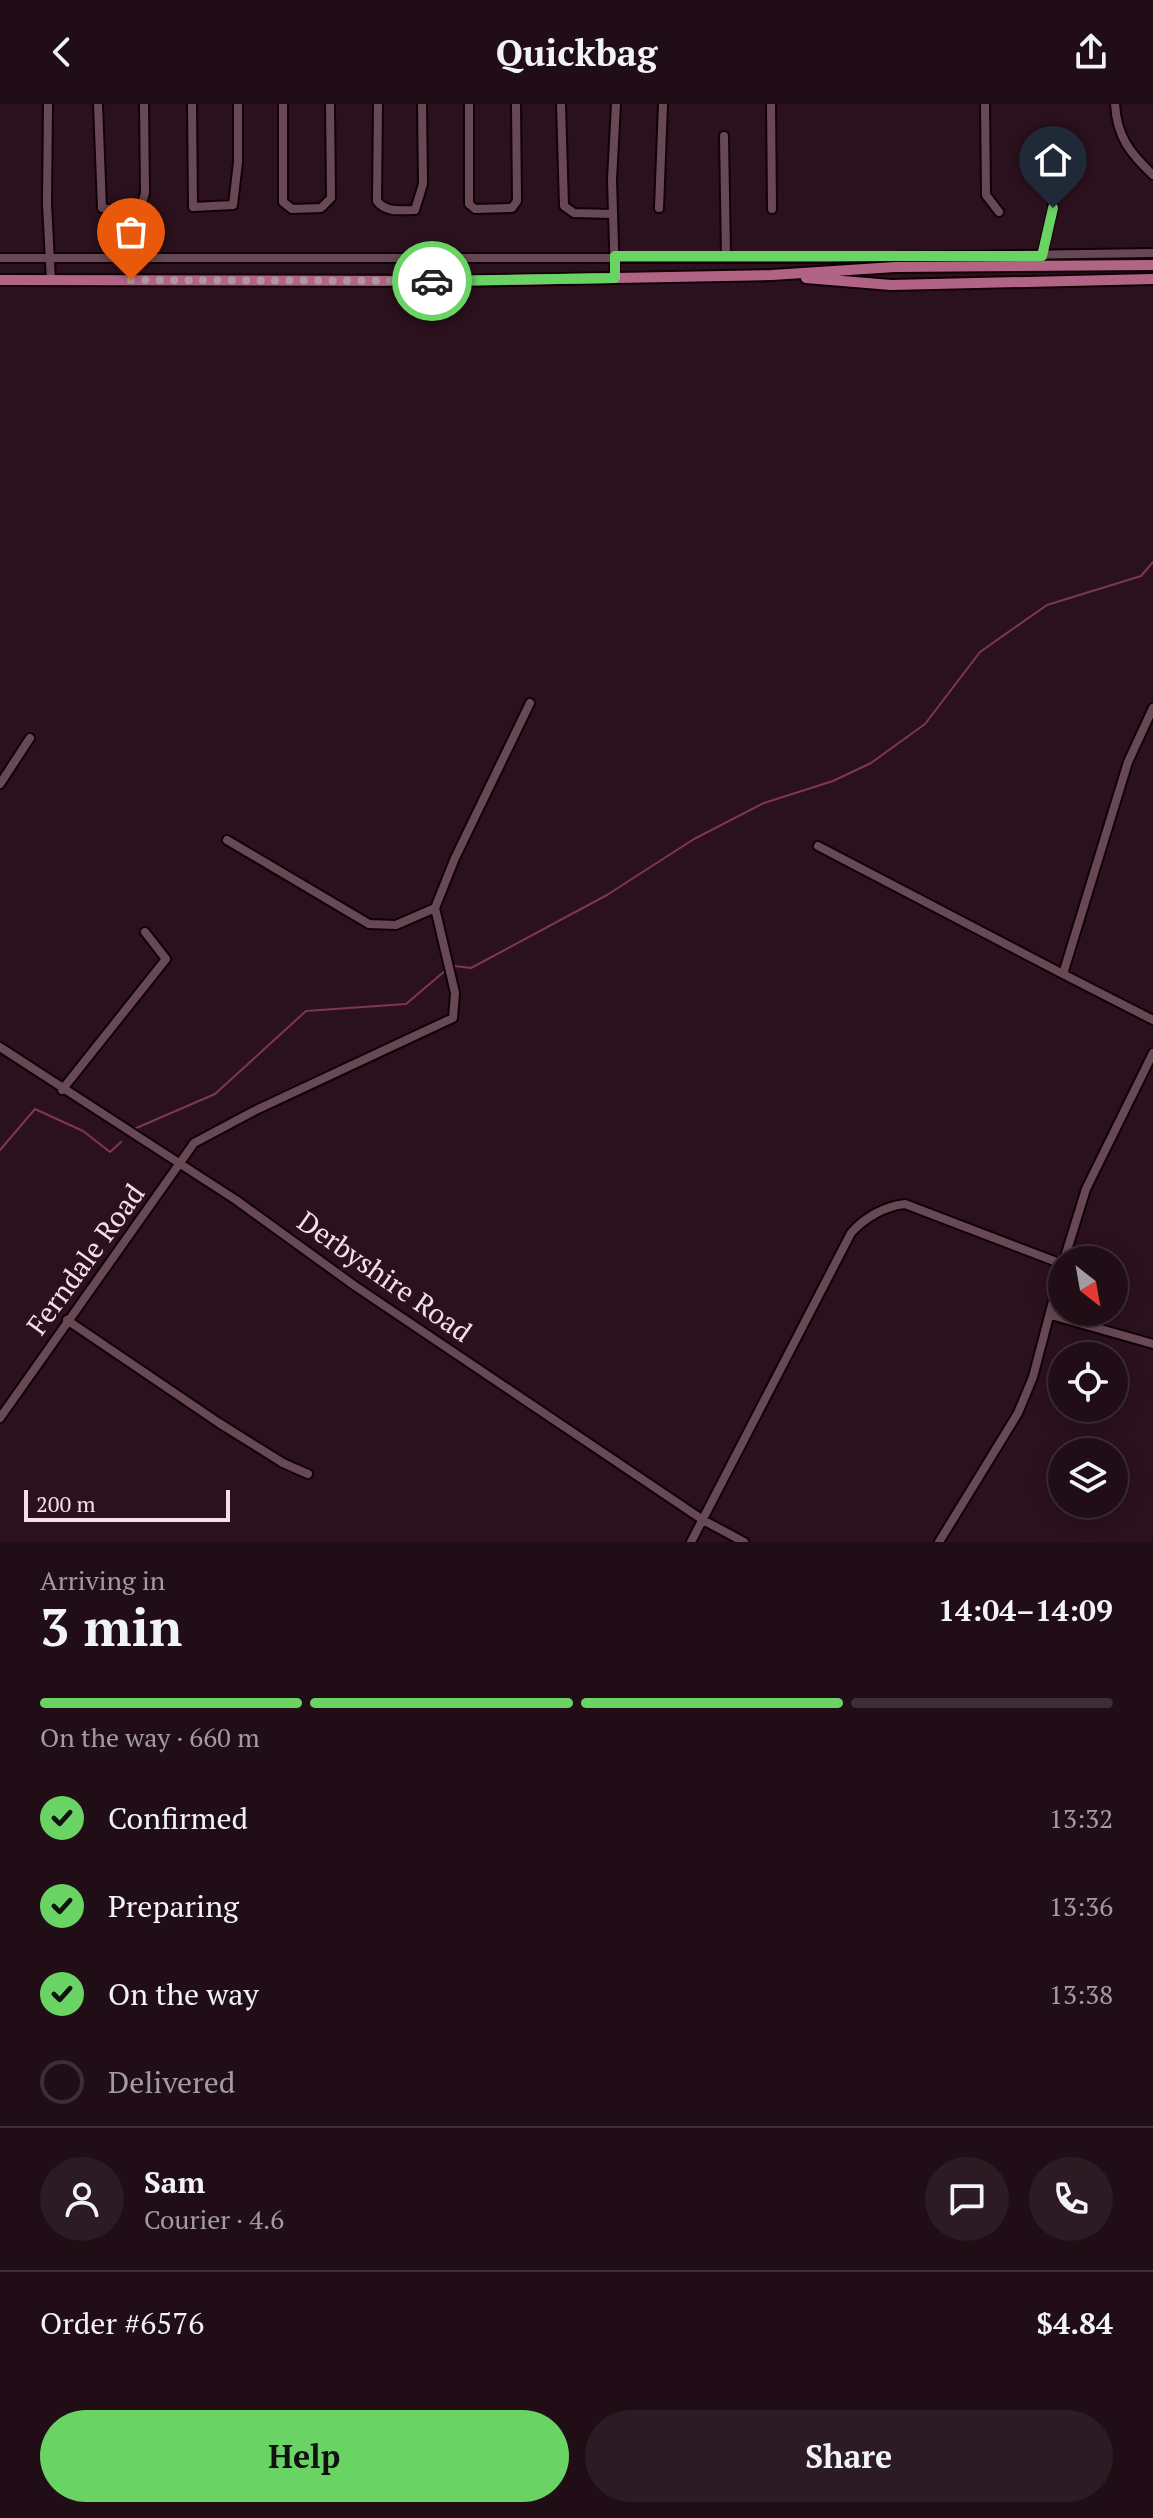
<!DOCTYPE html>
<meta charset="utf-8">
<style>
:root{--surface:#200d16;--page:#2d1b23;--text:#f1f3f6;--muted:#a29ca1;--line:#3d2d35;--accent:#69d464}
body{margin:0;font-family:"PT Serif",serif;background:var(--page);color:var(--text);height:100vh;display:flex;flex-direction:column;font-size:30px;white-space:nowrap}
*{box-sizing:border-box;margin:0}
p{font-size:26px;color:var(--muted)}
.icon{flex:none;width:44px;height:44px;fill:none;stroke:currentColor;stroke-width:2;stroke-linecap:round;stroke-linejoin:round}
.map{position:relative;height:1438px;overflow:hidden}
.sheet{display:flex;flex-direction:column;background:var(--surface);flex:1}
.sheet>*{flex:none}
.needle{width:52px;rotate:149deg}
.tools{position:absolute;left:1048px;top:1142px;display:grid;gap:16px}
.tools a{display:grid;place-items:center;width:80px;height:80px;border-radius:50%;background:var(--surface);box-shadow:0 4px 20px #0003,0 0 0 2px var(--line);font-size:40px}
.scale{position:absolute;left:24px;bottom:20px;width:206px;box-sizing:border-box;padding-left:8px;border:4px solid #f3dfe6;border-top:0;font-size:22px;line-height:28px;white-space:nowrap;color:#f3dfe6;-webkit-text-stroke:6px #2b111d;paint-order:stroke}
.pin{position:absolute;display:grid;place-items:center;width:68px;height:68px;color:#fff;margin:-82px -34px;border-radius:50% 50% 50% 0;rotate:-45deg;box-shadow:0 0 8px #0007}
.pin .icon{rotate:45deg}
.courier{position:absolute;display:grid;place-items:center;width:80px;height:80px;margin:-40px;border:6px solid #69d464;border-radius:50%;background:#fff;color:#222;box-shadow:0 2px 10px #0007}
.headline em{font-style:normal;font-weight:800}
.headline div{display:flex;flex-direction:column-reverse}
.headline{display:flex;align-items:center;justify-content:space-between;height:136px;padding:0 40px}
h1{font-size:52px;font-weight:800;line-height:60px}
.bar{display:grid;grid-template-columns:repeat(4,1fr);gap:12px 8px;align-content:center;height:96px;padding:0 40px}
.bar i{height:10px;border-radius:6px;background:var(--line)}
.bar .on{background:var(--accent)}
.bar p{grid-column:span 4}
.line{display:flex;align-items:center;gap:20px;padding:0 40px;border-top:2px solid var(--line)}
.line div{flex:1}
.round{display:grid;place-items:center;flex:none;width:84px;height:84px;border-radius:42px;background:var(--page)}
ol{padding:0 40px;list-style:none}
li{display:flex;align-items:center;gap:24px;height:88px}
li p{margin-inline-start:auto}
li .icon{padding:8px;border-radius:50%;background:var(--accent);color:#111;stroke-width:4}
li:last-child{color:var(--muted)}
li i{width:44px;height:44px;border:4px solid var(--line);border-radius:50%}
.cta{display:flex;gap:16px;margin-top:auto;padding:16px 40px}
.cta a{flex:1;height:92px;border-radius:48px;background:var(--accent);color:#111;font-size:32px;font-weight:800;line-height:92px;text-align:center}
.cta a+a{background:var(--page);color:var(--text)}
header{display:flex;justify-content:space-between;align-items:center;height:104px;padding:0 40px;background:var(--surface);font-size:36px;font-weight:800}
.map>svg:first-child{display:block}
</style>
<header><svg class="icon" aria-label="back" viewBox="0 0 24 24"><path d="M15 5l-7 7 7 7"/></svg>Quickbag<svg class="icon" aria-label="share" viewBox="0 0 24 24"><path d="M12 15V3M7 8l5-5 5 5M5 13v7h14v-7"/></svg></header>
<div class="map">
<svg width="1153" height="1438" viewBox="0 0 1153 1438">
<rect width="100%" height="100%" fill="#2b111d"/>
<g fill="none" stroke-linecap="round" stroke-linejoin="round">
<!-- stream -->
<path stroke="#7e3658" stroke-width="2" d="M455 862 471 864 607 791 694 735 764 699 833 677 871 659 925 620 980 548 1047 501 1141 472 1153 458
M134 1025 215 990 306 907 406 900 446 866
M0 1046 35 1005 83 1027 110 1048 121 1038"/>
<!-- minor casing -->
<g stroke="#120007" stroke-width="12">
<path id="minor" d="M48 0 47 100 51 177
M98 0 102 104 120 107 141 103 145 89 144 0
M192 0 193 103 233 101 238 58V0
M283 0V98L292 105 321 104 331 94 330 0
M378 0 377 97C386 109 401 106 415 106L423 80 422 0
M469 0V100L475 105 512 104 517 97 516 0
M561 0 564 102 574 109 612 110
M771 0 772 105
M985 0 986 91 999 108
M1115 0C1117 33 1130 49 1153 71
M724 32 726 152
M659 104 663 0
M1042 152 1053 104 1048 34
M0 154H826L1153 149
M615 174 612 76 616 0
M1153 604 1128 658 1063 870 1153 916
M0 680 30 634
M227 736 369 820 396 821 435 804
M818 742 1063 870
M0 943 236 1096 355 1182 703 1416 744 1438
M62 986 166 855 145 828
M1064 1156 1086 1085 1153 949
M1051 1211 1153 1240
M67 1216 219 1319 283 1359 308 1370
M0 1314 194 1039 254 1007 453 914 455 889 435 804 455 754 530 599
M691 1438 851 1129C864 1114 885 1102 905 1100L1062 1160
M939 1438 1018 1309 1033 1273 1062 1163"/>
</g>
<!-- major casing -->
<g stroke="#120007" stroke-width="14">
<path id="major" d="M806 174 891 181 1153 175
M0 176 453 177 772 171 895 163 1153 161"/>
</g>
<!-- minor -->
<use href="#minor" stroke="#684855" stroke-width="8"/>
<!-- major -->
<use href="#major" stroke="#b26487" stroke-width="10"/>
</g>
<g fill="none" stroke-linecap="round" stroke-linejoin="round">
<!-- done -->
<path stroke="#ad97a0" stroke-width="8" stroke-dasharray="0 14.4" d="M131 176 432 177"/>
<!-- route -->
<path stroke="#69d464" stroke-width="10" d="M432 177 615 174V152H1042L1053 104"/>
</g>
<g text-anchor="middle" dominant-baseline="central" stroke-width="8" stroke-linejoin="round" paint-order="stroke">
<!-- street labels -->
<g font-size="28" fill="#f3dfe6" stroke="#2b111d">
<text transform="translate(85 1155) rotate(-54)">Ferndale Road</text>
<text transform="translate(385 1172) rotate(35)">Derbyshire Road</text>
</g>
</g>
</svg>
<div class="tools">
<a><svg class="needle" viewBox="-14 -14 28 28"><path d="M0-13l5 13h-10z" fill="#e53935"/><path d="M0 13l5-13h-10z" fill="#a29ca1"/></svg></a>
<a><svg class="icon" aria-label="locate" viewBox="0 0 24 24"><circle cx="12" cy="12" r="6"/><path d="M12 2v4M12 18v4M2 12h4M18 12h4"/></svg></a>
<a><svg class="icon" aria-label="layers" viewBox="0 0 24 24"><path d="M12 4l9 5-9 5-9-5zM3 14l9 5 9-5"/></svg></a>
</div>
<div class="scale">200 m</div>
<div class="pin" style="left:131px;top:176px;background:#ea580c"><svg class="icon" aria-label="bag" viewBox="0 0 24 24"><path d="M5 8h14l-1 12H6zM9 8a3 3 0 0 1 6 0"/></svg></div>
<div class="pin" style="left:1053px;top:104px;background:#1f2937"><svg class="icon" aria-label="home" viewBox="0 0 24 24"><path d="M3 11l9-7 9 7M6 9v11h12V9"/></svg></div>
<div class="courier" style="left:432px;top:177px"><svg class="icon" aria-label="car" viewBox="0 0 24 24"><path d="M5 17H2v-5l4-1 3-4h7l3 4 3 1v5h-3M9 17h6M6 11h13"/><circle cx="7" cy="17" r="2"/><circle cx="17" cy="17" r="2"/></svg></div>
</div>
<section class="sheet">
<div class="headline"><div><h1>3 min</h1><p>Arriving in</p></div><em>14:04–14:09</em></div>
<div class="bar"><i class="on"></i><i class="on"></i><i class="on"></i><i></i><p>On the way · 660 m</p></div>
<ol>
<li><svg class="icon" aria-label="check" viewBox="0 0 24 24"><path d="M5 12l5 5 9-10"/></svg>Confirmed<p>13:32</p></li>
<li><svg class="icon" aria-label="check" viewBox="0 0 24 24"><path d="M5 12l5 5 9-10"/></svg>Preparing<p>13:36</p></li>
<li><svg class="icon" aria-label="check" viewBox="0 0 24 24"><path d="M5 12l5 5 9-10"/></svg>On the way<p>13:38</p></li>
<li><i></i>Delivered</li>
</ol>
<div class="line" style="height:144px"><a class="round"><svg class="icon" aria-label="person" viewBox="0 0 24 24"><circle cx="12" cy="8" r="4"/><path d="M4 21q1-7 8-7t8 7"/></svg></a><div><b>Sam</b><p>Courier · 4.6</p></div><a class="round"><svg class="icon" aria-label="chat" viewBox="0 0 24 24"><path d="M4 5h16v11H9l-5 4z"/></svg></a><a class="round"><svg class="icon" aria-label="phone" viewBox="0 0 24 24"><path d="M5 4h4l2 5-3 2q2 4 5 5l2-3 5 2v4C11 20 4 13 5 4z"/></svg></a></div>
<div class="line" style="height:104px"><div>Order #6576</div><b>$4.84</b></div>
<div class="cta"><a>Help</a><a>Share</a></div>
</section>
